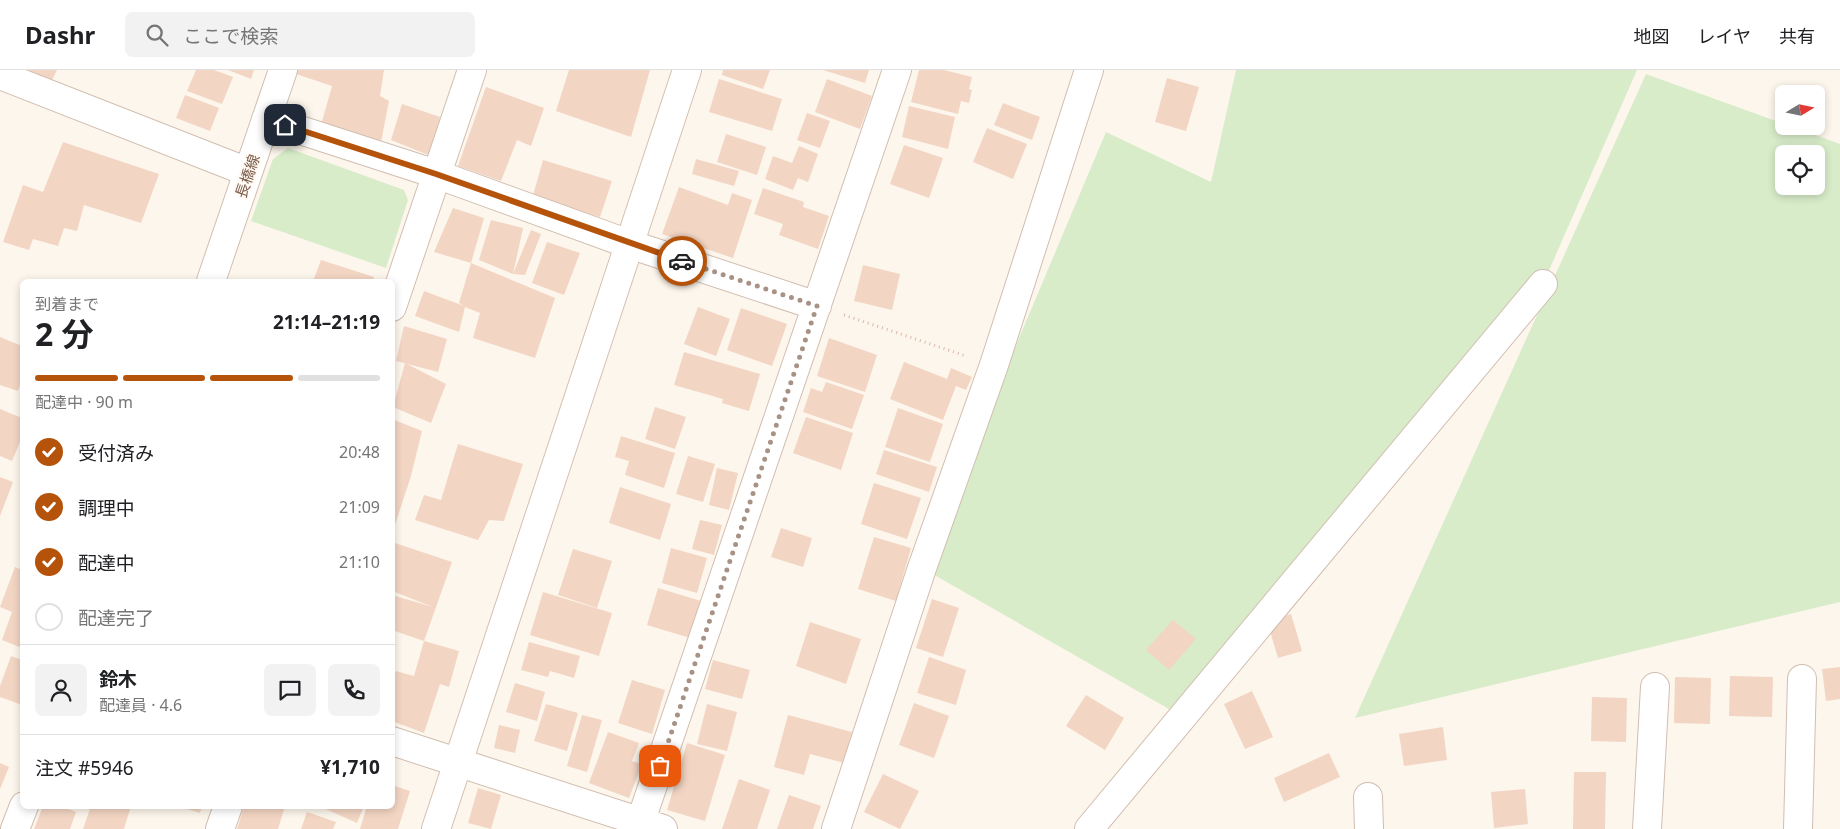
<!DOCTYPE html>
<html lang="ja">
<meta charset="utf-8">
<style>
:root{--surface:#fff;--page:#f2f2f2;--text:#202124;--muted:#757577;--line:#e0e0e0;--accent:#b45309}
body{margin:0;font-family:"Noto Sans","Noto Sans JP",sans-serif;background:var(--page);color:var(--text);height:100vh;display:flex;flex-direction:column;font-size:19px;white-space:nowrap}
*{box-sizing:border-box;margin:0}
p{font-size:16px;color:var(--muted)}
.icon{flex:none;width:28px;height:28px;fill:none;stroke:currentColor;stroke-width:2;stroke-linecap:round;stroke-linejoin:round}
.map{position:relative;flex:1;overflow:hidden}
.details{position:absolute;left:20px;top:209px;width:375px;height:530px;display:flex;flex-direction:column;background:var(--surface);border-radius:8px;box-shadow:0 2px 8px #0003}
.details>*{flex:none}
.needle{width:32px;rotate:80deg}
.buttons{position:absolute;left:1775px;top:15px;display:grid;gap:10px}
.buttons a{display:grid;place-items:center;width:50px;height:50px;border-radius:8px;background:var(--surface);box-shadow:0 2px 8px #0003;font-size:25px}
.pin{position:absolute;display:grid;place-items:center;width:42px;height:42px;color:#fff;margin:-21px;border-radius:10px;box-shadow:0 2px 8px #0006}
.courier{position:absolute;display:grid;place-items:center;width:50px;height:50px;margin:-25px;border:4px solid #b45309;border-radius:50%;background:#fff;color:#222;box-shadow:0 1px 6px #0007}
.headline em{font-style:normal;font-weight:700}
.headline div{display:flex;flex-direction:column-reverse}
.headline{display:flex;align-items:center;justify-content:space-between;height:85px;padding:0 15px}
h1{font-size:32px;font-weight:700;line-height:38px}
.bar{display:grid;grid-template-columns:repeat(4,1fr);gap:8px 5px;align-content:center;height:60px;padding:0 15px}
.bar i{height:6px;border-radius:4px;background:var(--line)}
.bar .on{background:var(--accent)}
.bar p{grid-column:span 4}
.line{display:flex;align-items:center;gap:12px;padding:0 15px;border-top:1px solid var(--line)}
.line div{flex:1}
.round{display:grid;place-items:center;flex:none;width:52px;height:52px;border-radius:8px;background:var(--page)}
ol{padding:0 15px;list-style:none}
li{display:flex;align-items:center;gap:15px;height:55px}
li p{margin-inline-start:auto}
li .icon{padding:5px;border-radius:50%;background:var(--accent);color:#fff;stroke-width:4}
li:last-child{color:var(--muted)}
li i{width:28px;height:28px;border:2px solid var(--line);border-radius:50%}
header{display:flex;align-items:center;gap:30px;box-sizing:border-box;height:70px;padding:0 25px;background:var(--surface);border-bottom:1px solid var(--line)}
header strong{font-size:24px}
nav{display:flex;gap:28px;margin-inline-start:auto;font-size:18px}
.search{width:350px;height:45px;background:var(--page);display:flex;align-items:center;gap:12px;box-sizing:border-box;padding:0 18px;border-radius:8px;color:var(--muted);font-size:19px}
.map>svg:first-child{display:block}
</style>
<header>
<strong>Dashr</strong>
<div class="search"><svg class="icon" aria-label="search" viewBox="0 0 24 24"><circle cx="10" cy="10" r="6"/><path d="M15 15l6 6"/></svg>ここで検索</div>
<nav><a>地図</a><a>レイヤ</a><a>共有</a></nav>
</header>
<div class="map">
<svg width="1840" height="759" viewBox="0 0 1840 759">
<rect width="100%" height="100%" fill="#fdf6ec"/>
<!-- green -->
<path fill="#d8ecc9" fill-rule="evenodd" d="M1236 0H1637L1543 214 1183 647 922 498 1106 62 1211 112Z
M1646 4 1784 54V56H1791L1840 74V532L1355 648ZM1784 84H1816V116H1784Z
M288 78 404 120 408 130 386 198 251 151 273 89Z"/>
<!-- building -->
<path fill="#f3d5c3" d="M24 0H57L52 10Z
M196 0H214L233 7 222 34 187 21Z
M228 0H254L251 9Z
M297 0H384L380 26 389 31 381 72 321 55 332 16 296 4Z
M569 0H650L631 67 556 41Z
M723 0H770L763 19 722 5Z
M823 0H869L865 13Z
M919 0H944L972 7 969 19 972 20 969 33 961 31 958 44 911 32Z
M1167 8 1199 17 1186 61 1155 52Z
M719 9 782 29 772 61 709 42Z
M827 9 872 26 860 59 815 42Z
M486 17 544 38 531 76 517 70 501 111 458 96Z
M185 25 219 38 210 61 176 48Z
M1003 33 1040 47 1032 70 994 55Z
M402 34 440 47 431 86 391 70Z
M909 36 955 47 948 79 902 67Z
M807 43 830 51 820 78 797 70Z
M987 58 1027 74 1013 109 973 92Z
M726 64 766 77 757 105 717 92Z
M63 72 159 104 141 153 84 135 77 161 64 158 58 176 33 169 29 180 3 172 23 115 43 122Z
M904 75 943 88 929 128 890 114Z
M799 76 818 84 808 112 798 108 793 120 765 109 773 86 792 93Z
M696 89 739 101 734 116 692 104Z
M543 90 612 111 600 147 532 129Z
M679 117 728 135 732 123 752 130 733 188 662 164Z
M763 118 804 132 803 137 829 146 818 179 779 165 783 154 754 144Z
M453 138 484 148 471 193 555 228 535 288 473 268 480 243 465 237 459 262 415 246 424 221 464 236 459 233 471 193 434 182Z
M491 150 523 158 513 204 531 160 541 164 525 205 513 204 479 190Z
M547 172 580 183 564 225 532 213Z
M321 190 374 207 373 211H313Z
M863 195 900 204 892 240 854 231Z
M698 237 730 249 716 286 684 274Z
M741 238 787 254 772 296 727 280Z
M404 256 447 269 438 302 396 291Z
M0 267 22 276V308L18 321 0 315Z
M829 268 877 285 865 322 817 306Z
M684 282 760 304 749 341 722 333 723 329 674 315Z
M904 292 947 309 951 298 972 307 966 320 956 316 943 350 890 329Z
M405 293 446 314 431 353 393 337Z
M826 312 864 325 852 359 803 342 811 318 822 322Z
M655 337 686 347 675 379 645 369Z
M898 338 943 354 930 392 885 377Z
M0 339 22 348V367L12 391 0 386Z
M806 347 853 363 841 400 793 383Z
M392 349 422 361 411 406 393 461Z
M621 366 675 383 664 418 625 405 629 391 615 387Z
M458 374 523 394 504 451 489 450 478 470 415 450 424 425 441 430Z
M884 380 937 397 929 422 876 404Z
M688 386 715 394 703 432 676 424Z
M717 398 738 403 729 440 709 435Z
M0 407 13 412 0 446Z
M874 413 921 428 907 469 861 454Z
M620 417 671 434 660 470 609 453Z
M700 450 722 455 714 485 692 479Z
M781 458 812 468 803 497 771 487Z
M874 467 911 478 896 531 858 519Z
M392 472 452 492 424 571 392 560V525L433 537 392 521Z
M671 478 707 488 697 523 662 513Z
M573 479 612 491 597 538 558 525Z
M15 497 22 500V578L2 570 12 542 0 537Z
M658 518 701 531 690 568 647 555Z
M543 522 612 543 599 586 530 565Z
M932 529 959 538 943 587 916 578Z
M1291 544 1302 581 1278 588 1267 551Z
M1173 550 1196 569 1169 600 1146 580Z
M810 552 861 569 846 614 796 596Z
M424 571 459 581 449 617 440 614 424 663 392 651V610L396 601 414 606Z
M529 572 580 586 574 608 550 601 548 607 521 600Z
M11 586 22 590V635L0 627V616Z
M929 587 966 600 956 635 917 623Z
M713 590 750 600 742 629 705 619Z
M1840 597V629L1826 631 1822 599Z
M1730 606 1773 607 1772 647 1729 646Z
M1675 607 1711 608 1710 654 1674 653Z
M632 610 665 620 652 664 618 653Z
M515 613 545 622 537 651 506 642Z
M1252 621 1273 667 1245 679 1224 634Z
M1086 625 1124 648 1105 680 1066 656Z
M1592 627 1627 628 1626 672 1591 671Z
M914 633 949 646 934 688 899 675Z
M546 634 578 643 567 681 534 671Z
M707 634 737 642 727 681 697 674Z
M582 645 602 650 587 702 567 696Z
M788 645 852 662 844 693 810 684 804 705 774 697Z
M499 655 520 660 515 683 494 678Z
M1443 657 1447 690 1404 696 1399 664Z
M608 662 639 673 632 691 642 694 629 728 589 713Z
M687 673 725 685 705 751 667 740Z
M1329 683 1340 707 1284 732 1274 708Z
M0 693 9 697 0 719Z
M1574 702H1606L1605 759H1573Z
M883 704 919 721 900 759 864 742Z
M739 709 770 720 757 759H722Z
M392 715 410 721 398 759H360L367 736H392Z
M478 718 501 725 491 759 468 753Z
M1525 719 1528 754 1494 758 1491 722Z
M789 725 821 736 813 759H777Z
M43 736H61L76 742 70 759H34Z
M91 736H131L124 759H83Z
M177 736H202L200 743Z
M244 736H285L278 759H237Z
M319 736H364L357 753Z
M307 742 336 752 333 759H301Z"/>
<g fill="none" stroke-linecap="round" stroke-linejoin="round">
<!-- street casing -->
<g stroke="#d1beb0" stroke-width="30">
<path id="street" d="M0 5 248 102
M266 49 436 104 629 174 817 236
M211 211 283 0
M392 237 472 0
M392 671 663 759
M1368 727 1369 759
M15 759 24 736
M220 759 228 736
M638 759 897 0
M836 759 922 498 994 295 1089 0
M1089 759 1543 214
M1647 759 1655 617
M1798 759 1802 609"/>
</g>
<!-- secondary casing -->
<g stroke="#d6c0b0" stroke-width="30">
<path id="secondary" d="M436 759 687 0"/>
</g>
<!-- path -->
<path stroke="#d9b8a5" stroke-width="3" stroke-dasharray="1 4" stroke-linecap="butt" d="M844 245 966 286"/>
<!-- street -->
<use href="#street" stroke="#fff" stroke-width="28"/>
<!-- secondary -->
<use href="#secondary" stroke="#fff" stroke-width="28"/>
</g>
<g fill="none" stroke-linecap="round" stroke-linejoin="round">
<!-- done -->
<path stroke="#a89285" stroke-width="5" stroke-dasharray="0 9" d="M660 696 817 236 682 191"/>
<!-- route -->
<path stroke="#b45309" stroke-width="6" d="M285 55 436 104 682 191"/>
</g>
<g text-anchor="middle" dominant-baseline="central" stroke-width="4.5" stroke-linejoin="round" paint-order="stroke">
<!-- street labels -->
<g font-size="15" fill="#7a5c4d" stroke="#fffaf3">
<text transform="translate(247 106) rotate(-71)">長橋線</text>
</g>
</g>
</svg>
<div class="buttons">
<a><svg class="needle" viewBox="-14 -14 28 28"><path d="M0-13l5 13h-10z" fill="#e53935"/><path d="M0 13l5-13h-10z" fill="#757577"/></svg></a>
<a><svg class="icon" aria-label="locate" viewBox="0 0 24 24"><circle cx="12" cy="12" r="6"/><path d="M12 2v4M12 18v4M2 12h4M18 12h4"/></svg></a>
</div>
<div class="pin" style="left:660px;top:696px;background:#ea580c"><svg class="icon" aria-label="bag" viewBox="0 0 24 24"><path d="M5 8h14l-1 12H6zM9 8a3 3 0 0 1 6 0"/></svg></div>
<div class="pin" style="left:285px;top:55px;background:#1f2937"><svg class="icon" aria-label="home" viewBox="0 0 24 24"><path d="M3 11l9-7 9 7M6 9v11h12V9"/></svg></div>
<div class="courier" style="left:682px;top:191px"><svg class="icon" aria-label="car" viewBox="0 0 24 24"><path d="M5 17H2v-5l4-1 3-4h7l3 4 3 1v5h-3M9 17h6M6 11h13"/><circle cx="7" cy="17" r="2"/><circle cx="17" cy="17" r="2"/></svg></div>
<section class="details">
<div class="headline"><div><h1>2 分</h1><p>到着まで</p></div><em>21:14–21:19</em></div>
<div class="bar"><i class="on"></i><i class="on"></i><i class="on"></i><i></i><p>配達中 · 90 m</p></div>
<ol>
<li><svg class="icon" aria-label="check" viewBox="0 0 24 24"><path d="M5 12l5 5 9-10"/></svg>受付済み<p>20:48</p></li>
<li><svg class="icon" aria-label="check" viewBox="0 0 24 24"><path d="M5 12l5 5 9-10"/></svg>調理中<p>21:09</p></li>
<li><svg class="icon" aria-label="check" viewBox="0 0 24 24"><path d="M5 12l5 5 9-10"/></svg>配達中<p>21:10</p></li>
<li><i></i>配達完了</li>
</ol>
<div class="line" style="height:90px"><a class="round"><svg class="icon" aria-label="person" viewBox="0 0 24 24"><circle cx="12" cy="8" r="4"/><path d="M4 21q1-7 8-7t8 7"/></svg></a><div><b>鈴木</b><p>配達員 · 4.6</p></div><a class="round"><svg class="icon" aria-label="chat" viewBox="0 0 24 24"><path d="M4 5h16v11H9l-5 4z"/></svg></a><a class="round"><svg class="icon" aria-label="phone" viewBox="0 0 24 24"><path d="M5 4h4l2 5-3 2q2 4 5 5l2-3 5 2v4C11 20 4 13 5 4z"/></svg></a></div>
<div class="line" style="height:65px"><div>注文 #5946</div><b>¥1,710</b></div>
</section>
</div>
